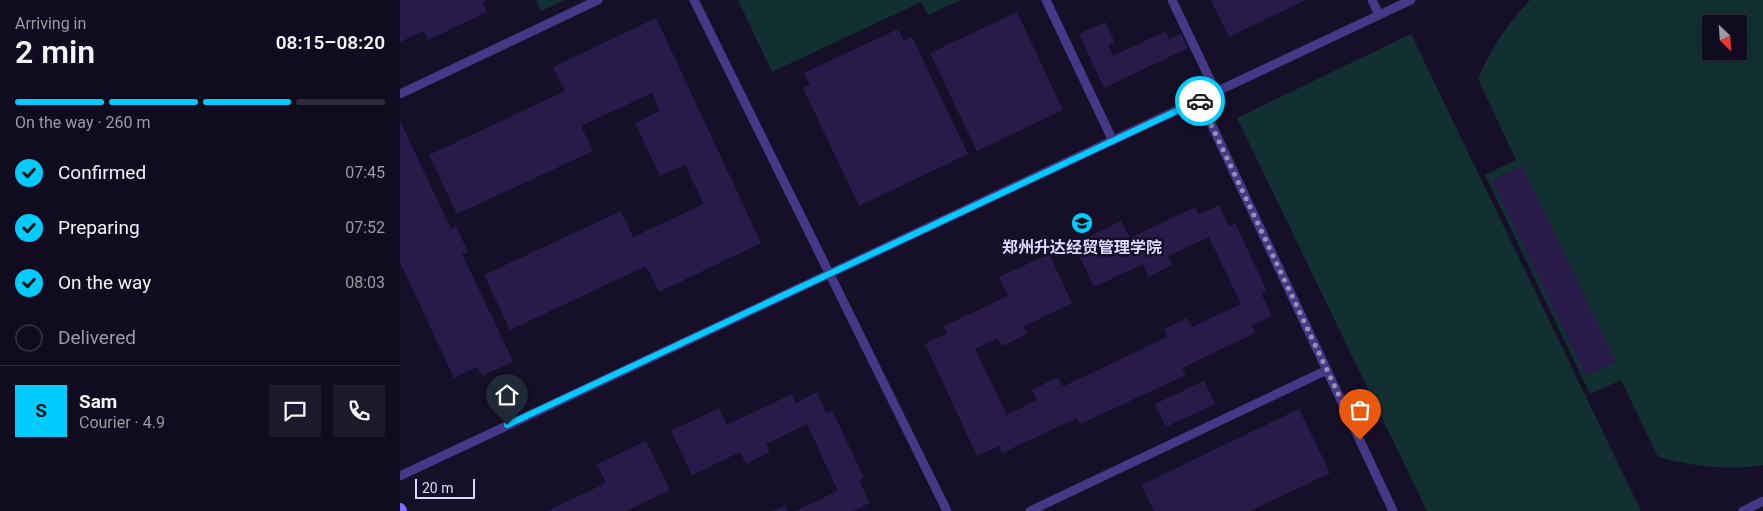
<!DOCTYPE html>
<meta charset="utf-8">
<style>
:root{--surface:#100b1e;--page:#1e192b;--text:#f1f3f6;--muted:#9c9ba4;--line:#302b3c;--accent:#02cbff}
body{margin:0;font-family:Roboto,"Noto Sans SC",sans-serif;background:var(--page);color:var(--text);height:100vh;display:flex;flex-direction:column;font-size:19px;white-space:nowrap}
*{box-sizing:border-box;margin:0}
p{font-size:16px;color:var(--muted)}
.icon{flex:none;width:28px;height:28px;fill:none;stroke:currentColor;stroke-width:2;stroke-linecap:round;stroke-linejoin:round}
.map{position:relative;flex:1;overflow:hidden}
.details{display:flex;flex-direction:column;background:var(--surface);width:400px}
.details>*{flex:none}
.needle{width:32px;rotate:155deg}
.buttons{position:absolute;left:1302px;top:15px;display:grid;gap:10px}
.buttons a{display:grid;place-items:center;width:45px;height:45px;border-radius:0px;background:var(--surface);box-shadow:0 2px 12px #0003,0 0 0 1px var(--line);font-size:25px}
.scale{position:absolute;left:15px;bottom:12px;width:60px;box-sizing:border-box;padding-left:5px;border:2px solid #dfd6ff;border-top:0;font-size:14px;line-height:18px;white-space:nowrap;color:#dfd6ff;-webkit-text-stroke:4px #160f28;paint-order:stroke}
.pin{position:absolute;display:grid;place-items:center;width:42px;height:42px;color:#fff;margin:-51px -21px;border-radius:50% 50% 50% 0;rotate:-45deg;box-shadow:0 0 5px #0007}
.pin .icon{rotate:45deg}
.courier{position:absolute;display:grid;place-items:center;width:50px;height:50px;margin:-25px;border:4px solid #02cbff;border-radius:50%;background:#fff;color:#222;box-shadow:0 1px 6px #0007}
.summary em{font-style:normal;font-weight:600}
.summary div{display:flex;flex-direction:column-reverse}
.summary{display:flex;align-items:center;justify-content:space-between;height:85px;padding:0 15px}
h1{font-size:32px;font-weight:600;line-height:38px}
.bar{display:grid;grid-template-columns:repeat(4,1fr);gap:8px 5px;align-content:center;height:60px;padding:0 15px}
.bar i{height:6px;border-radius:4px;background:var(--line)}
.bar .current{background:var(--accent)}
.bar p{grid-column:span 4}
.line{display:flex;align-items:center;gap:12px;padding:0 15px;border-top:1px solid var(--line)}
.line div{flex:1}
.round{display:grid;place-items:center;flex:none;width:52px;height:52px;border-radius:0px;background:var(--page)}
ol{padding:0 15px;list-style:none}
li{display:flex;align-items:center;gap:15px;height:55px}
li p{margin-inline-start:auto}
li .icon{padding:5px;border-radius:50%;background:var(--accent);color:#111;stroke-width:4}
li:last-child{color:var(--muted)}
li i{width:28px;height:28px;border:2px solid var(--line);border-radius:50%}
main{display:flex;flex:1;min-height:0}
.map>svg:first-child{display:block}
</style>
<main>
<section class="details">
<div class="summary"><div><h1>2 min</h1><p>Arriving in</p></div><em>08:15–08:20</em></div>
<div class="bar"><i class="current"></i><i class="current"></i><i class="current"></i><i></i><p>On the way · 260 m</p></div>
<ol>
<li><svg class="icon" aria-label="check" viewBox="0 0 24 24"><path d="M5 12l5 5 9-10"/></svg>Confirmed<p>07:45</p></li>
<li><svg class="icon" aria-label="check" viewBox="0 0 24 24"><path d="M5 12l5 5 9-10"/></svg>Preparing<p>07:52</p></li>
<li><svg class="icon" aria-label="check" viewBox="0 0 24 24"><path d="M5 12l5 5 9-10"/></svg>On the way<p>08:03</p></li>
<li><i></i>Delivered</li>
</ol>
<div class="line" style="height:90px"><b class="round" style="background:var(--accent);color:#111">S</b><div><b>Sam</b><p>Courier · 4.9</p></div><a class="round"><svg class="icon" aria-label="chat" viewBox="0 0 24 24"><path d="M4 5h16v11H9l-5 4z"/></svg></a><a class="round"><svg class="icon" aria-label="phone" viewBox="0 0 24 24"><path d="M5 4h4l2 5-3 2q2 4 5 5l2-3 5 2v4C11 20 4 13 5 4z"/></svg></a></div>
</section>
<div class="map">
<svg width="1363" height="511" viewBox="0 0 1363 511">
<rect width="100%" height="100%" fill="#160f28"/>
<!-- green -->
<path fill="#122f32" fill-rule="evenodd" d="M136 0H165L141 11Z
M338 0H561L528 15 521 2 372 72Z
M1130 0H1363V465C1328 471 1292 466 1258 457L1221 380 1190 394 1085 175 1116 160 1078 79C1091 49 1107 24 1130 0ZM1311 24H1339V51H1311Z
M1011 34 1241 511H1027L837 118Z"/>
<!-- building -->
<path fill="#291b49" d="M0 0H88L82 3 87 12 28 40 24 31 0 42Z
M811 0H906L829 37Z
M617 12 663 110 577 151 530 53Z
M256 18 361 243 259 292 246 266 110 330 84 275 221 211 233 237 304 204 285 165 260 176 235 123 260 111 252 93 181 126 193 151 57 214 29 155 165 91 153 67Z
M705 22 715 42 708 45 713 56 766 31 769 39 781 34 788 48 704 88 679 34Z
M498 29 504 41 512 37 568 154 459 206 403 88 410 85 404 73Z
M0 121 51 229 56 226 68 252 62 254 113 361 82 376 77 367 54 378 0 262Z
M1122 166 1216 362 1186 376 1092 180Z
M819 205 829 226 835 223 867 291 861 293 872 316 852 326 855 333 782 368 786 375 680 424 677 418 602 453 599 446 577 456 525 344 547 333 544 326 608 296 599 277 649 254 672 303 623 327 627 334 602 346 598 338 575 349 607 415 637 400 632 390 658 377 662 387 767 337 764 329 787 318 792 327 841 304 809 237 768 256 772 265 748 277 743 264 694 287 674 244 721 221 730 238 795 207 798 215Z
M804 381 815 404 766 427 755 404Z
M417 392 426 413 432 410 464 478 459 480 470 503 453 511H395L438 491 407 424 366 444 370 452 346 464 340 452 292 475 271 431 319 408 327 425 392 394 396 403Z
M899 409 930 473 850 511H754L741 485Z
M246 441 270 490 226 511H147L206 483 197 464Z
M385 505 388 511H372Z"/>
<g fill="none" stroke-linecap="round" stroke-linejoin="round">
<!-- service -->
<path stroke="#443987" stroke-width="9" d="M294 0 547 511
M646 0 713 141
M772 0 816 92
M972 0 979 15
M0 94 198 0
M800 100 993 511
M0 476 1011 0
M630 511 927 370
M1343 511 1363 501"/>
<!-- secondary -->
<path stroke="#7f6dff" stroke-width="12" d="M0 509 1 511"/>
</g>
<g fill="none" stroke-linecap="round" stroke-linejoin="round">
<!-- done -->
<path stroke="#9990b4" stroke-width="5" stroke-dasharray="0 9" d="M800 101 960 440"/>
<!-- route -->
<path stroke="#02cbff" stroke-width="6" d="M107 425 800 100V101"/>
</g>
<!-- icons -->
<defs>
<g id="university-disc" transform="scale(1.125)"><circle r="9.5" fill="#02cbff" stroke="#160f28"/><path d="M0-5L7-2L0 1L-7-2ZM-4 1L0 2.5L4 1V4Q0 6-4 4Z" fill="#111"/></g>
</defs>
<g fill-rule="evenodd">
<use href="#university-disc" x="682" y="223"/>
</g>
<g text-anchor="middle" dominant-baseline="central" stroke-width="5" stroke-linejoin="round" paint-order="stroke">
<!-- poi labels -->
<g font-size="16" font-weight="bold" fill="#dfd6ff" stroke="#160f28">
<text x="682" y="247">郑州升达经贸管理学院</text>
</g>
</g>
</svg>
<div class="buttons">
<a><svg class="needle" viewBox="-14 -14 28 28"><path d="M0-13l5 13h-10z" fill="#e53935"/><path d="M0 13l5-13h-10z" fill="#9c9ba4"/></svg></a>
</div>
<div class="scale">20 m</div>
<div class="pin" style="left:960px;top:440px;background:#ea580c"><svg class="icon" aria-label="bag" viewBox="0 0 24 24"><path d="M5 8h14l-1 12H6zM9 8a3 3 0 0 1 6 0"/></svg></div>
<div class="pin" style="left:107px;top:425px;background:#1f2937"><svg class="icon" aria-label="home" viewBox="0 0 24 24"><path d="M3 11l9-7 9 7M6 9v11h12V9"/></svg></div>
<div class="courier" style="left:800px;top:101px"><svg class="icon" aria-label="car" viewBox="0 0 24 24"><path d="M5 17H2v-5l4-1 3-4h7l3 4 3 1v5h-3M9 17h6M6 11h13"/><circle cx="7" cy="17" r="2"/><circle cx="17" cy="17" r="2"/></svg></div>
</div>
</main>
